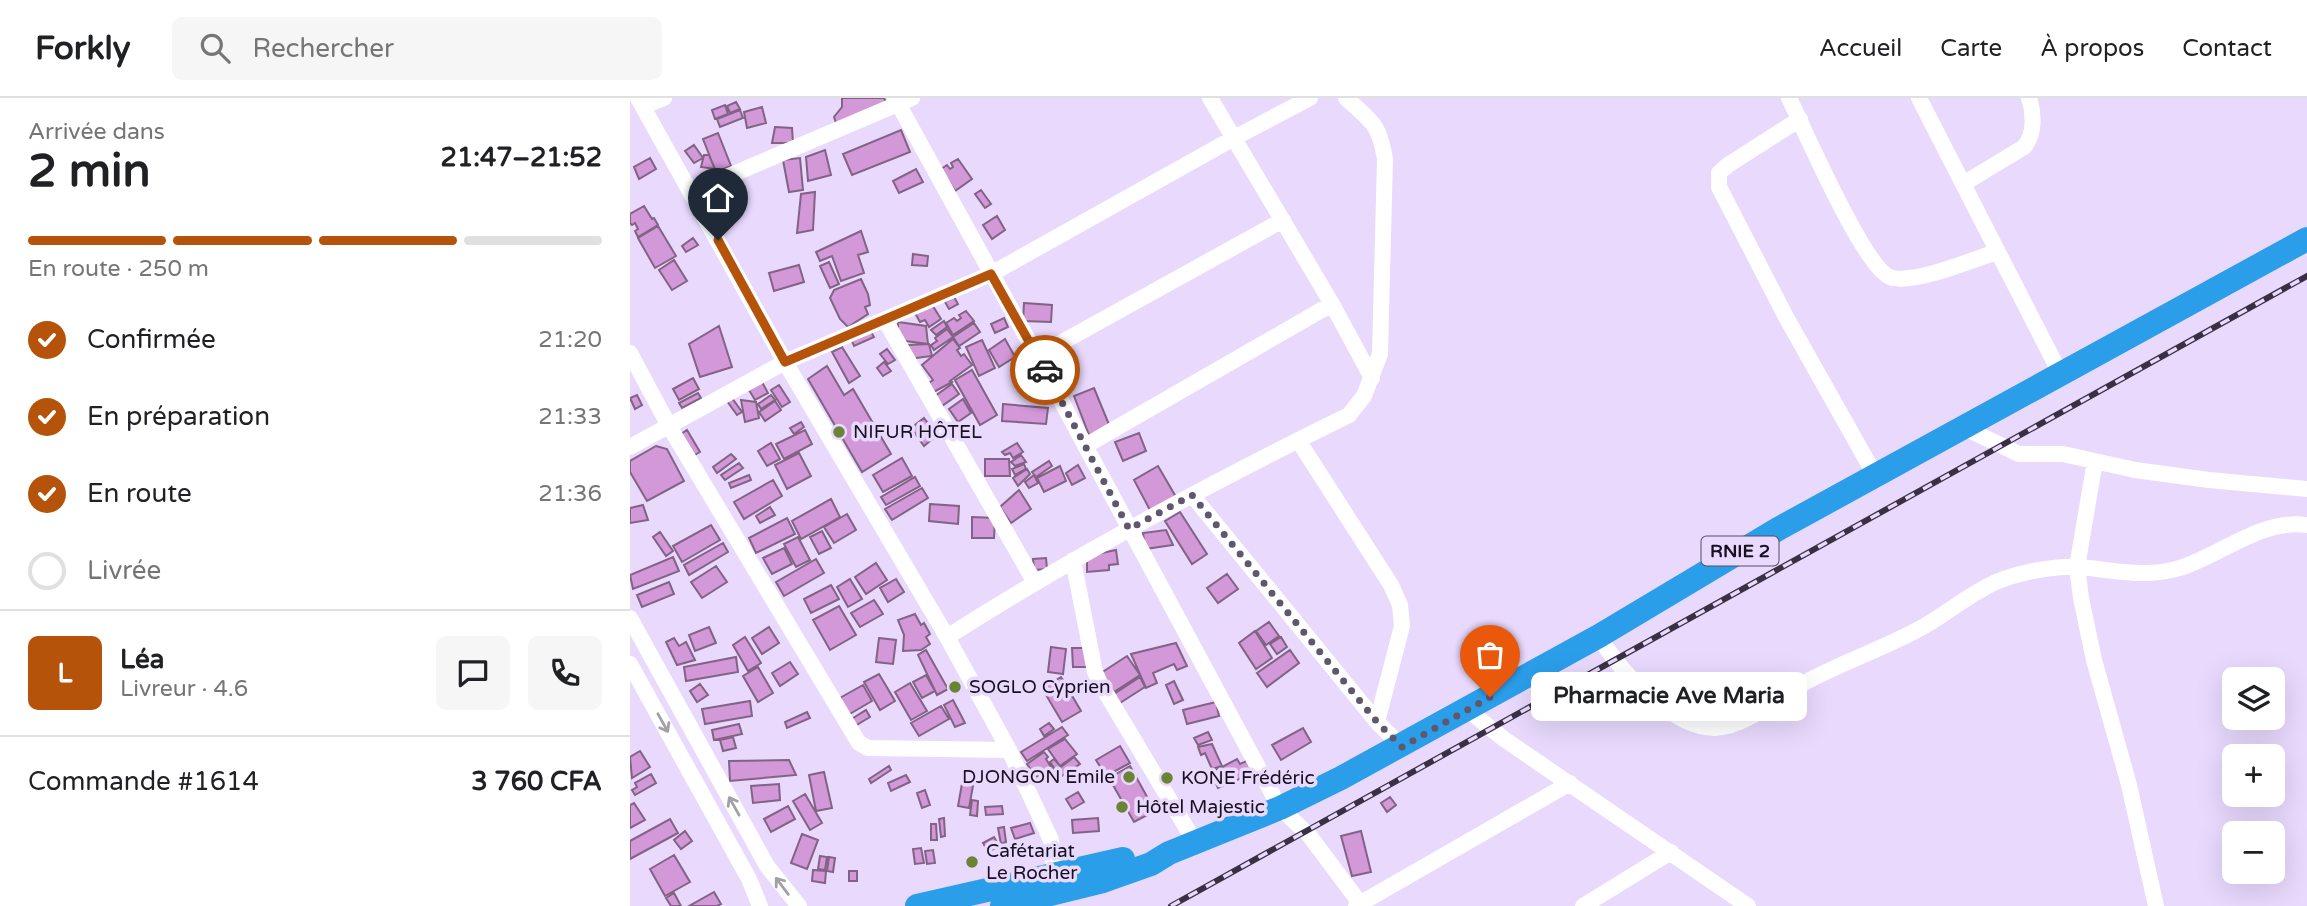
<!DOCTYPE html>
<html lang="fr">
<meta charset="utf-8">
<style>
:root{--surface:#fff;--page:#f6f6f6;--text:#202124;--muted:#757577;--line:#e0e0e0;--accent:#b45309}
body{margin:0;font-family:"Varela Round",sans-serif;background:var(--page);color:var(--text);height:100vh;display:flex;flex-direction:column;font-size:26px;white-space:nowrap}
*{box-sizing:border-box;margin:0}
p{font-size:23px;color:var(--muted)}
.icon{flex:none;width:38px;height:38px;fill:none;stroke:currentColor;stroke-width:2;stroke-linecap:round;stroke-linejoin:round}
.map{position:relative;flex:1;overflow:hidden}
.panel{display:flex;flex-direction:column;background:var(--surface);width:630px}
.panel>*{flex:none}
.buttons{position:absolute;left:1592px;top:569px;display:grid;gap:14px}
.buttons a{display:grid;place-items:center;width:63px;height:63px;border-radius:10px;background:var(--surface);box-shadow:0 7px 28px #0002;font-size:35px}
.pin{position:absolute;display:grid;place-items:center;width:60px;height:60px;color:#fff;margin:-72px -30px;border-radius:50% 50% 50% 0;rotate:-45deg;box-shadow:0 0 7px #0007}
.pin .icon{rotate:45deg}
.courier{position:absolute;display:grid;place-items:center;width:70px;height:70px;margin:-35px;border:5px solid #b45309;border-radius:50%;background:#fff;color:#222;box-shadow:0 2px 9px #0007}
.bubble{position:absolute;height:49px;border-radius:10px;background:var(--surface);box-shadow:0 7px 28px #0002;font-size:23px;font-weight:800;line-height:49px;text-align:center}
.head em{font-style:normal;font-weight:800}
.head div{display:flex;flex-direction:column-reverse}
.head{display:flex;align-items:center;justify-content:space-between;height:119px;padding:0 28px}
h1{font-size:46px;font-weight:800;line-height:52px}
.bar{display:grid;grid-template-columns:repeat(4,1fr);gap:10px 7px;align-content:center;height:84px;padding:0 28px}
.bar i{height:9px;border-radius:5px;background:var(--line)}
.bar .active{background:var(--accent)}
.bar p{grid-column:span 4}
.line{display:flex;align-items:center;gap:18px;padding:0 28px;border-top:2px solid var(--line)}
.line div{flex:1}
.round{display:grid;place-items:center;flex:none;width:74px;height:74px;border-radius:10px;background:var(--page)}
ol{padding:0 28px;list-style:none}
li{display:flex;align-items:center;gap:21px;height:77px}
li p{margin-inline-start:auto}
li .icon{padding:7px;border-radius:50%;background:var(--accent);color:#fff;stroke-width:4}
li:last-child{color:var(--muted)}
li i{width:38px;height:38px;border:4px solid var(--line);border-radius:50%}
header{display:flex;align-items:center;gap:42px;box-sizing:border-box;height:98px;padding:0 35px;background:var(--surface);border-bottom:2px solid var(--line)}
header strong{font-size:33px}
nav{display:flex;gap:38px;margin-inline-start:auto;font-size:24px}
.search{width:490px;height:63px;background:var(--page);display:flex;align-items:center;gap:18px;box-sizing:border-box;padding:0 24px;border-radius:10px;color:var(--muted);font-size:26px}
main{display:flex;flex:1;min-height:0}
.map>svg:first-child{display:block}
</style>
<header>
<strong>Forkly</strong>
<div class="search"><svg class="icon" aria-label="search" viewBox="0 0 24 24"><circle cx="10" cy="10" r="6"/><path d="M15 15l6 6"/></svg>Rechercher</div>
<nav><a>Accueil</a><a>Carte</a><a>À propos</a><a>Contact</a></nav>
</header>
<main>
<section class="panel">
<div class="head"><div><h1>2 min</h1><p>Arrivée dans</p></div><em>21:47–21:52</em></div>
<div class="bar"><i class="active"></i><i class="active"></i><i class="active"></i><i></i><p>En route · 250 m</p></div>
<ol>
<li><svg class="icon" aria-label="check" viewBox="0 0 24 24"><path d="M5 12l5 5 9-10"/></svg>Confirmée<p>21:20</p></li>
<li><svg class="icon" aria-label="check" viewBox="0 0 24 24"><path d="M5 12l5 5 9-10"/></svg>En préparation<p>21:33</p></li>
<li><svg class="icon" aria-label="check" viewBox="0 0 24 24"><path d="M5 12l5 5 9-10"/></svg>En route<p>21:36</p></li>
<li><i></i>Livrée</li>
</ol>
<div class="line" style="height:126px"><b class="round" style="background:var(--accent);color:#fff">L</b><div><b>Léa</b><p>Livreur · 4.6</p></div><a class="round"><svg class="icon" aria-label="chat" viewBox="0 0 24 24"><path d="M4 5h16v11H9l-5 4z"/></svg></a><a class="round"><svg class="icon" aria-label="phone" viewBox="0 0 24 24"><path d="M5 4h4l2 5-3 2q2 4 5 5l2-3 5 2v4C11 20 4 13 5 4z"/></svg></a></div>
<div class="line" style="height:91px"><div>Commande #1614</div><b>3 760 CFA</b></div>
</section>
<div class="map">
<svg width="1677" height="808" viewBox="0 0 1677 808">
<rect width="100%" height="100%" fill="#e8d9fd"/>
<!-- building -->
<path fill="#d298d7" stroke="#826385" stroke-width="2" d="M212 0H254L257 6 206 25 204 19 212 9Z
M106 4 110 11 100 15 97 8Z
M95 7 98 16 85 21 82 12Z
M132 9 136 25 117 30 114 14Z
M110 12 113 20 90 29 87 21Z
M145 29 162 30 163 45H142Z
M271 32 280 54 222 77 213 56Z
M88 35 101 68 86 74 73 41Z
M64 47 73 60 64 65 55 53Z
M195 52 201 77 178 83 176 59Z
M74 57H79L85 71 71 69Z
M20 60 26 71 9 81 4 69Z
M170 60 173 92 159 94 153 62Z
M328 61 342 81 325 93 311 71 317 67 320 71 323 69 321 65Z
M286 71 293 84 269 95 263 83Z
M351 92 361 106 355 110 345 96Z
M185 94 183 132 167 135 171 96Z
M14 108 22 121 24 120 28 127 8 139 5 133 8 131 5 125 2 127 0 125V116Z
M367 118 375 132 362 141 353 127Z
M28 128 46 158 25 170 8 140Z
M231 133 238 154 228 157 234 175 211 183 202 158 190 163 186 154Z
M63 140 68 147 56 154 52 148Z
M283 156 298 158 297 168 282 167Z
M44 162 57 183 42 192 29 172Z
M199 164 209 186 200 190 190 168Z
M169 167 174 184 144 193 139 175Z
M231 181 238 196 240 207 235 209 238 216 218 229 210 221 200 200 204 192Z
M324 199 328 206 319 211 315 204Z
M301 205 311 221 299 229 295 222 290 224 285 215Z
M394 205 422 207 421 224 393 223Z
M336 213 344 223 323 237 316 225 324 220 327 223 331 220 329 217Z
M374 220 378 229 365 235 361 226Z
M314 223 317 229 306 237 301 232Z
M268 224 296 228 298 246 268 242Z
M344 225 350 234 329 248 323 239Z
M89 228 102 269 70 279 59 246Z
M317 231 323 239 304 252 301 247 307 243 305 240Z
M241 234 244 239 224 248 222 243Z
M323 241 330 250 327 252 331 258 334 256 342 267 320 283 322 284 302 295 296 287 303 282 292 267Z
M375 241 385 259 369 269 359 252Z
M352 242 365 270 349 278 336 249Z
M299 246 302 258 278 261V247Z
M212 249 230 278 219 285 202 254Z
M257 251 265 262 258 266 250 256Z
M254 264 261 273 253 278 247 270Z
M197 268 214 297 223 291 261 356 232 374 178 281Z
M342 272 367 317 350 327 325 282Z
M63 280 69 291 49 302 43 291Z
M132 284 138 295 125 302 119 292Z
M322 286 329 296 312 308 305 298Z
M149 287 160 304 152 309 141 292Z
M464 290 480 329 459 337 444 298Z
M68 295 71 300 52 310 49 305Z
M7 297 12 307 5 311 0 300Z
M141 297 145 302 131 311 128 306Z
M102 300 112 314 107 317 97 303Z
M333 301 341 315 328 324 319 311Z
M111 302 126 304 129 320 115 324Z
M145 303 151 312 135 323 129 314Z
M373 306 418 310 416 326 372 323Z
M294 320 307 337 294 348 281 330Z
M171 324 174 329 164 336 160 330Z
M57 332 70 354 63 358 51 336Z
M175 332 182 346 154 361 146 346Z
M509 335 516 353 493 363 485 344Z
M141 345 150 361 137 368 128 353Z
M387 345 393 354 383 360 380 355 375 357 372 354Z
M26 348 37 351 54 383 17 403 0 374V363Z
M169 355 181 378 157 391 145 367Z
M101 356 106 361 87 375 83 369Z
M391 357 396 364 385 368 381 364Z
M272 360 282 378 253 394 243 377Z
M355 361H379L380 378H355Z
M419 363 422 368 406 379 402 374Z
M109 365 113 370 95 382 91 377Z
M394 366 396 371 385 377 382 371Z
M448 367 455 380 442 387 436 375Z
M430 368 436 383 414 394 407 380Z
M528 368 546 399 521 414 504 382Z
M397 371 400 376 388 388 383 380Z
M119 377 121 382 101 390 99 385Z
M404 377 408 385 399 390 395 384Z
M285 379 290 388 256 407 251 399Z
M143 382 152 398 114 421 104 404Z
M292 390 298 400 262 422 255 411Z
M389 392 401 411 381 425 370 409Z
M201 401 210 419 171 441 162 423Z
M300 406 329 408 328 426 299 423Z
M13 407 18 422 0 425V410Z
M140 409 145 417 130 425 126 418Z
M550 414 577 456 562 466 535 423Z
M217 416 226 432 204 445 194 429Z
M342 419 365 420 364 440H342Z
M157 420 165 436 126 455 119 440Z
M81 427 90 442 52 464 43 448Z
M536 432 543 447 515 451 513 435Z
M192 433 201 450 189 456 180 439Z
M30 434 43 453 36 458 23 439Z
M168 439 180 462 166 469 154 446Z
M93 445 98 454 59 477 54 467Z
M154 450 162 466 142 476 133 460Z
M486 452 488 466 479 467V472L457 474V458Z
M43 459 49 473 3 491 0 477Z
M416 460 417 471 404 472 403 461Z
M186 461 194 475 154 498 146 484Z
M246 465 257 482 236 496 225 479Z
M86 468 97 484 72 500 61 484Z
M597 476 608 491 588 505 577 490Z
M220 481 232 501 218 509 207 489Z
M266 481 274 494 258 504 250 490Z
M39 484 44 496 12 509 7 497Z
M201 487 209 501 181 515 174 501Z
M244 502 253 516 230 529 221 515Z
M209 508 226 537 200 552 183 522Z
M285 516 291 527 294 525 300 536 296 539 300 546 291 552 273 553 274 537 268 522Z
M639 524 649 538 636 547 626 533Z
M79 529 86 545 65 553 59 537Z
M139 529 149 545 132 556 122 540Z
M625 533 642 560 626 571 609 545Z
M115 539 131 565 118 573 103 547Z
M651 539 657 549 647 556 640 546Z
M44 540 49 548 56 544 65 562 47 567 36 544Z
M249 540 266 542 263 566 246 564Z
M546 545 557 568 547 572 544 566 523 575 527 585 516 590 501 556Z
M421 549 436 551 433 576 418 574Z
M442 550H457L458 569H443Z
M296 552 318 591 307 597 288 557Z
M660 552 669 565 637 589 627 575Z
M497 558 510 577 484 594 471 575Z
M106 559 108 574 56 583 54 569Z
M160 564 168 576 150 588 142 575Z
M128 569 143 595 128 604 113 578Z
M249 576 265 603 250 612 234 584Z
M296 577 305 593 292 600 283 584Z
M431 579 451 613 432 624 412 590Z
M510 579 515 589 490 605 484 596Z
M544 583 553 602 544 606 536 587Z
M280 585 297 613 281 622 265 594Z
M70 586 78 597 67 604 60 593Z
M233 587 242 603 218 617 208 601Z
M323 602 335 625 325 629 314 607Z
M120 603 122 618 75 626 72 611Z
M586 604 589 618 557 626 553 612Z
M311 608 319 621 289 638 281 625Z
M236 612 240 619 225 628 220 622Z
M177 614 180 620 157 630 155 624Z
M419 625 424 631 414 638 410 631Z
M109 626 112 636 84 642 82 632Z
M432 629 438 637 397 663 391 654Z
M673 630 681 644 651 662 642 647Z
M578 634 582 642 568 647 564 640Z
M103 639 106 650 93 653 90 642Z
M435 641 447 656 430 668 418 651Z
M582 646 592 668 582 671 575 655 571 657 568 649Z
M490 648 500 665 476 678 466 662Z
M10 653 20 669 2 680 0 659Z
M414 654 418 659 416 661 426 677 416 684 410 676 406 679 397 666Z
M444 659 450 666 430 679 420 664 424 661 431 669Z
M607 661 610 666 619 662 626 674 588 690 581 675Z
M159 662 166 677 100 683 99 663Z
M259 668 261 672 241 685 239 681Z
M500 668 525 713 504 724 479 680Z
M194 674 202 710 186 713 179 677Z
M21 676 26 685 5 697 2 692 7 689 5 685Z
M276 677 280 684 261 693 258 685Z
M333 680 344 682 339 710 328 708Z
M149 686 150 702 123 705 121 688Z
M295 692 300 707 292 710 287 695Z
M448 694 454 704 442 711 436 701Z
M175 696 192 725 180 732 163 703Z
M760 699 766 707 757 714 751 705Z
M342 702 348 703 347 718 340 717Z
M4 705 15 722 0 730V707Z
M158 708 165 721 141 734 134 721Z
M372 708 373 716 356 717 355 709Z
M314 720 315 738 311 739 309 721Z
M468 720 469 733 443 735 442 722Z
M40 721 48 735 0 761V743Z
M400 725 404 735 385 741 381 730Z
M301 726H306L307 742H301Z
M374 729 376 744 371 746 368 730Z
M55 733 62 743 51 751 44 742Z
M731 733 741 774 722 778 711 738Z
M172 736 188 742 177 771 161 765Z
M364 739 369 748 358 754 353 745Z
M291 750 294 765 285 766 283 751Z
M303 752 305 765 297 766 295 753Z
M44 757 60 784 35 798 20 771Z
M190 758 197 759 195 772 188 771Z
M199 759 205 760 203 774 197 773Z
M183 772 196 773 195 785 182 783Z
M219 773H227V783H219Z
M84 794 91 806 87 808H59Z
M44 795 51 808H41L36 800Z"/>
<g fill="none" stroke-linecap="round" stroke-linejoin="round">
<!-- minor -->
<path stroke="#fff" stroke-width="16" d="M8 0 155 264 317 539 379 652 421 742 425 776
M265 0 407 258 650 710 679 737 732 808
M580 0 702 206 742 280
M1159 0C1174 30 1236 176 1263 180 1288 185 1341 162 1367 154
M1289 0 1431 277
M13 8 34 0
M1170 21 1098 67 1089 75V89L1156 219 1245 377
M1333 86 1394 49C1405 37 1404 15 1399 0
M61 94 282 0
M255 222 404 483
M0 255 39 328 229 645 238 650 379 652
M407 258 653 122
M1333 329 1389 356H1433L1505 372 1579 382 1677 391
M668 342 761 487 770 507 772 528 747 624
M455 348 702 206
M0 349 155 264 361 176 604 40 680 0
M1465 363 1447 469 1451 500 1464 562 1499 687 1526 808
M562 397 747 624 772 649
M443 462 465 574 470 585 566 746
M0 520 137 768 169 808
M969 538C988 572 1043 631 1085 630 1115 629 1149 599 1174 585 1211 565 1252 551 1289 531 1315 517 1339 496 1366 484 1387 475 1426 467 1449 469 1485 472 1518 481 1553 469 1594 455 1632 421 1677 427
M317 539C446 457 582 384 719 317L734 298 750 256 755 61C749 25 742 24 716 0
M0 566 119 781 130 808
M838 612 874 641 1118 808
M726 808 940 685
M953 808 1041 754"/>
<!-- highway -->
<path stroke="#2b9eea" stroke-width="24" d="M287 808 493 761
M372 808 473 783 521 766 539 755 650 710 711 680 969 538 1148 431 1677 141"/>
<!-- rail casing -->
<g stroke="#393044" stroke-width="6">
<path id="rail" d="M541 808 1677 178"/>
</g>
<!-- rail -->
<use href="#rail" stroke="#e8d9fd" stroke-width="3.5" stroke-dasharray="10" stroke-linecap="butt"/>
</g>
<!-- one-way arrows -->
<defs><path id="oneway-shaft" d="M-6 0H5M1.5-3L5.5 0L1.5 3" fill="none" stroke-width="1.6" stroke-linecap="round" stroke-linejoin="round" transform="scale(1.75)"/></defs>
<g stroke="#a29fa6">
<use href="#oneway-shaft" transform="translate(33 625) rotate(61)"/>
<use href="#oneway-shaft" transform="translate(104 708) rotate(-119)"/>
<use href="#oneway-shaft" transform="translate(152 788) rotate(-127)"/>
</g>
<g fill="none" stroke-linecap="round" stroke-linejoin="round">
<!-- done -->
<path stroke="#60566d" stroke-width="7" stroke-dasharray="0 12.6" d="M415 272 499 431 562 397 747 624 772 649 860 599"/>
<!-- route -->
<path stroke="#b45309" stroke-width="9" d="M88 142 155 264 361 176 415 272"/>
</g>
<!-- markers -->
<g fill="#6b8335" stroke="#e8d9fd" stroke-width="2.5">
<circle cx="209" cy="334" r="7"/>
<circle cx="325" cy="589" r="7"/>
<circle cx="499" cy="679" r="7"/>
<circle cx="537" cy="680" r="7"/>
<circle cx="492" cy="709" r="7"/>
<circle cx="342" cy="764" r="7"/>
</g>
<g text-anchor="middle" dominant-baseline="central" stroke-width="7" stroke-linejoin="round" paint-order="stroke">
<!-- shield labels -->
<rect fill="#e8d9fd" stroke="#564c62" stroke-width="2" x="1071.5" y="438.5" width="77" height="29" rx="5"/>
<g font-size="18" font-weight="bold" fill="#171020">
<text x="1110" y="453">RNIE 2</text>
</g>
<!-- poi labels -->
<g font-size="19" fill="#171020" stroke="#e8d9fd" text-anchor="start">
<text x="223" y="334">NIFUR HÔTEL</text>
<text x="339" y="589">SOGLO Cyprien</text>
<text x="485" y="679" text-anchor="end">DJONGON Emile</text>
<text x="551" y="680">KONE Frédéric</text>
<text x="506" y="709">Hôtel Majestic</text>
<text x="356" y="753">Cafétariat<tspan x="356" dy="22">Le Rocher</tspan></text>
</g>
</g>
</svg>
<div class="buttons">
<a><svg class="icon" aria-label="layers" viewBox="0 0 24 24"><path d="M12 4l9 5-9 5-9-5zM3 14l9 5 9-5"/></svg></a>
<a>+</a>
<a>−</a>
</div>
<div class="pin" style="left:860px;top:599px;background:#ea580c"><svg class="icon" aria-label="bag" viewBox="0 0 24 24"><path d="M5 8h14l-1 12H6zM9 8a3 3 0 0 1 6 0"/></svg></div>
<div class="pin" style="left:88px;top:142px;background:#1f2937"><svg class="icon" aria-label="home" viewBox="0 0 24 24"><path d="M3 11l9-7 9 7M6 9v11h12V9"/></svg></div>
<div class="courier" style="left:415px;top:272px"><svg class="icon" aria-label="car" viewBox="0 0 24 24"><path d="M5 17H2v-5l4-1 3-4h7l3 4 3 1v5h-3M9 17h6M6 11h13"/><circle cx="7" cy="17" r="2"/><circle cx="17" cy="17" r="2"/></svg></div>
<div class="bubble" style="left:901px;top:574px;width:276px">Pharmacie Ave Maria</div>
</div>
</main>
